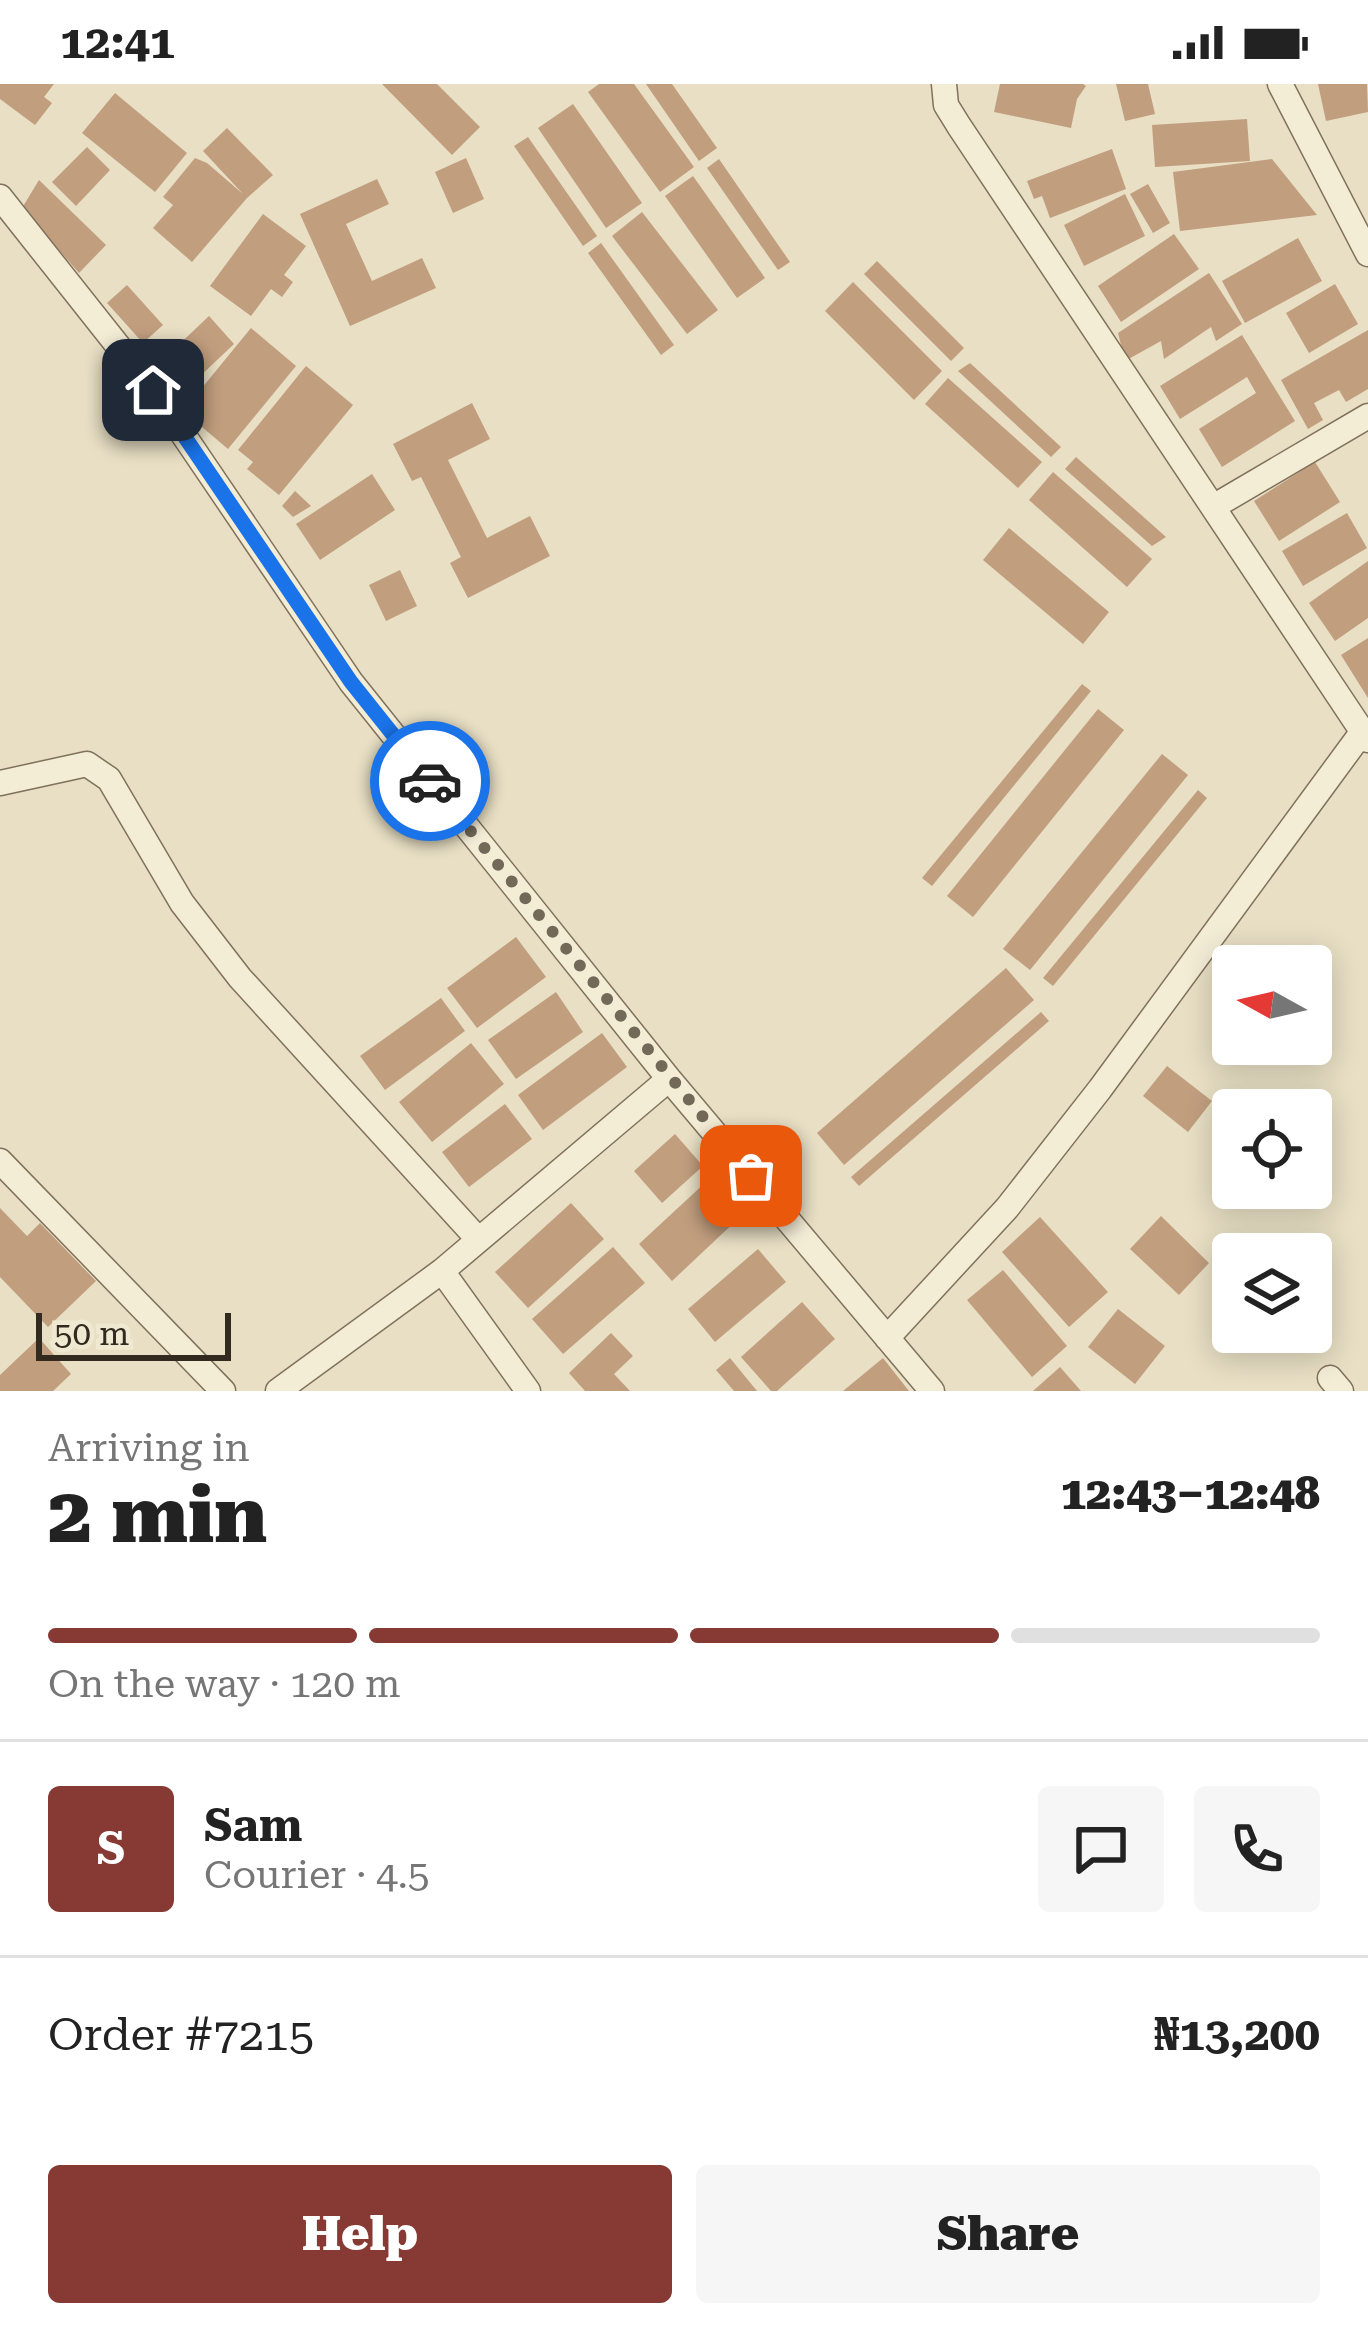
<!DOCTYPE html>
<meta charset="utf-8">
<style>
:root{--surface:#fff;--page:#f6f6f6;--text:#222;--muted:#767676;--line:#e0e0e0;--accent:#873934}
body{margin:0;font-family:"Roboto Serif",serif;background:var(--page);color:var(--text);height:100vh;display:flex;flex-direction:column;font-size:45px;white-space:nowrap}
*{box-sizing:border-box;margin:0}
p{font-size:39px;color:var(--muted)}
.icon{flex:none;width:66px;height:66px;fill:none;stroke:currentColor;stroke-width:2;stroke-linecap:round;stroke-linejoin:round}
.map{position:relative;height:1307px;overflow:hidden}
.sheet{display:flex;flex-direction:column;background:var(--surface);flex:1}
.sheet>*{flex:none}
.needle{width:78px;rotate:278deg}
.buttons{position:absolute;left:1212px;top:861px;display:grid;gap:24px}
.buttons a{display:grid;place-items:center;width:120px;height:120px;border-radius:12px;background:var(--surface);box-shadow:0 6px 30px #0003;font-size:60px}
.scale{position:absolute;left:36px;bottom:30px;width:195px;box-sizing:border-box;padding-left:12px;border:6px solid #32291f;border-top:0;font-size:33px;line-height:42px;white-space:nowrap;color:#32291f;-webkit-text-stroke:9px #f0e9d2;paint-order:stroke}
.pin{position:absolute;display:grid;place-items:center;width:102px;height:102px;color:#fff;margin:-51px;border-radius:24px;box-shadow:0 6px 18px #0006}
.courier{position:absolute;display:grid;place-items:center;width:120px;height:120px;margin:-60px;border:9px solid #1a73e8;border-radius:50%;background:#fff;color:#222;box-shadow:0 3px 15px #0007}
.head em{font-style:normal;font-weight:800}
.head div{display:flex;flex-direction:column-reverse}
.head{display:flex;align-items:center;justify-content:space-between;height:204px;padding:0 48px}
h1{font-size:78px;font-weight:800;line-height:90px}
.bar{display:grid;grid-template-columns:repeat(4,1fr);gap:18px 12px;align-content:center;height:144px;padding:0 48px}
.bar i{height:15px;border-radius:9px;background:var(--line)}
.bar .selected{background:var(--accent)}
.bar p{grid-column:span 4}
.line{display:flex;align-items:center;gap:30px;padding:0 48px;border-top:3px solid var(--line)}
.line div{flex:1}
.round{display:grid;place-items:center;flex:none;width:126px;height:126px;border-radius:12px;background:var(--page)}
.button{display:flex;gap:24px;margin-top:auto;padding:24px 48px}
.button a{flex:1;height:138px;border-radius:12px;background:var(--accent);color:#fff;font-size:48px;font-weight:800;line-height:138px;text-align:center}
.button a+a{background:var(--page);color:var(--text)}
.status{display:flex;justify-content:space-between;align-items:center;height:84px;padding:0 60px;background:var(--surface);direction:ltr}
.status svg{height:33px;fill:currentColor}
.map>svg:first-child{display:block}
</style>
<div class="status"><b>12:41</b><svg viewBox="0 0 49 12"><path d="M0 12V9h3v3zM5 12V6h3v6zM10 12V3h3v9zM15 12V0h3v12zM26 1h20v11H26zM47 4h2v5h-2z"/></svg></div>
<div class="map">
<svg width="1368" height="1307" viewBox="0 0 1368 1307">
<rect width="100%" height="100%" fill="#e8dfc4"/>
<!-- building -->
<path fill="#c19e7e" d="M0 0H54L44 13 52 19 35 41 0 15Z
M382 0H437L480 43 452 71Z
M599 0H634L694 83 660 108 588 8Z
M646 0H672L717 64 699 77Z
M1000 0H1083L1086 2 1077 15 1071 44 994 28Z
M1116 0H1148L1155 30 1125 37Z
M1318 0H1367L1368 28 1326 37Z
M115 9 187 69 155 108 82 49Z
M573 20 642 119 606 144 538 44Z
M1247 35 1250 77 1155 83 1152 41Z
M227 44 273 91 247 114 192 178 153 144 173 121 163 113 195 74 207 79 243 110 203 67Z
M528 53 597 152 583 162 514 62Z
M87 63 110 86 76 122 52 98Z
M1112 65 1126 105 1050 134 1042 112 1034 115 1027 97Z
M466 74 484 115 453 129 435 88Z
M719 75 790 178 778 186 707 84Z
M1272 75 1317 131 1180 147 1173 88Z
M693 92 765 194 737 214 665 112Z
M377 95 389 120 346 140 372 197 422 174 436 204 350 242 300 130Z
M39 96 106 161 79 189 22 124Z
M1148 100 1170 139 1153 149 1130 110Z
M1125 110 1145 152 1084 182 1064 141Z
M642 128 718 226 687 250 612 152Z
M263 130 306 162 284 191 293 198 282 213 271 205 251 232 210 202Z
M1174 150 1199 185 1121 238 1098 202Z
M1298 154 1322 197 1245 239 1222 197Z
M601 159 674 261 661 271 588 169Z
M877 177 964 264 951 277 864 190Z
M1209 189 1242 240 1216 257 1211 243 1164 275 1161 257 1125 277 1118 249Z
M853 198 942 287 914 316 825 227Z
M1335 200 1358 240 1309 269 1286 229Z
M127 201 163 241 143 259 107 219Z
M209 232 234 260 178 313 152 286Z
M251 244 296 282 228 365 183 327Z
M1368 246V305L1346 318 1339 306 1314 319 1323 336 1308 345 1281 296Z
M1242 251 1295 337 1222 383 1199 345 1256 309 1247 293 1180 335 1160 302Z
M970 279 1061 363 1051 373 958 287Z
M306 282 353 321 279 411 247 385 253 378 238 366Z
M948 294 1042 378 1018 404 925 320Z
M472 319 490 355 448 376 487 454 530 432 550 472 468 514 450 479 461 473 421 393 412 397 393 360Z
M1076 373 1166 453 1152 462 1065 385Z
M1315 378 1340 418 1279 457 1254 417Z
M1053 388 1152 475 1127 503 1029 416Z
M372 390 395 426 320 476 296 440Z
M295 407 311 422 293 433 282 422Z
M1347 429 1367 464 1303 502 1282 467Z
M1009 444 1109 528 1083 560 983 476Z
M1368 477V534L1335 557 1309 519Z
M400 486 417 522 386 537 369 501Z
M1368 554V614L1341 571Z
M1082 600 1091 607 932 802 922 794Z
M1098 625 1124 646 973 833 947 812Z
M1162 670 1188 691 1030 886 1003 865Z
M1198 706 1207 714 1053 902 1043 894Z
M516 853 546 893 477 944 447 904Z
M1006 884 1034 916 844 1081 817 1049Z
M556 908 583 948 516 995 488 956Z
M441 914 465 947 385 1006 360 972Z
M1041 928 1049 937 859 1102 851 1093Z
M602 949 627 983 543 1046 518 1011Z
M471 959 504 1000 432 1058 399 1018Z
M1167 982 1212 1017 1188 1048 1143 1012Z
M505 1020 532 1055 469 1103 442 1068Z
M675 1050 703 1082 662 1119 634 1087Z
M707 1097 740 1133 672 1197 639 1160Z
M571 1119 604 1155 528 1224 495 1188Z
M0 1124 27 1152 40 1139 96 1197 48 1243 0 1193Z
M1161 1132 1209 1179 1179 1211 1130 1165Z
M1040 1133 1108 1208 1069 1243 1002 1168Z
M613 1163 645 1199 563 1270 532 1235Z
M758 1165 786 1198 715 1258 688 1225Z
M1003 1186 1067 1262 1032 1293 967 1216Z
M802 1218 835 1255 777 1307H771L741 1273Z
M1118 1225 1165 1262 1135 1300 1088 1263Z
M611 1249 633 1272 614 1290 630 1307H585L569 1289Z
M39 1254 71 1290 53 1307H0V1291Z
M730 1274 757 1307H734L716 1286Z
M883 1274 909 1307H843Z
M1060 1283 1081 1307H1033Z"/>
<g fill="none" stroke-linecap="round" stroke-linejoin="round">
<!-- street casing -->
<g stroke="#80715d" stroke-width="27">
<path id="street" d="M944 0 946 21 959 42 1368 656
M1280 0 1368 170
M0 113 153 306 351 598 669 995 932 1307
M1213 423 1368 332
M0 699 87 680 109 695 182 819 240 894 478 1155
M0 1077 223 1307
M442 1187 528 1307
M887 1254 1007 1124 1100 1005 1363 647
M1330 1294 1341 1307
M278 1307 442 1187 669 995"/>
</g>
<!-- street -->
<use href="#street" stroke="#f4edd6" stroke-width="24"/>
</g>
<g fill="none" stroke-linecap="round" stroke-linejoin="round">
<!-- done -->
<path stroke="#726959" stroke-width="12" stroke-dasharray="0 21.6" d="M430 697 751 1092"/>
<!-- route -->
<path stroke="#1a73e8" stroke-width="15" d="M153 306 351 598 430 697"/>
</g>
</svg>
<div class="buttons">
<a><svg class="needle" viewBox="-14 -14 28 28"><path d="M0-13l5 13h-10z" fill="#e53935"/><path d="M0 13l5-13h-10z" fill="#767676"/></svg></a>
<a><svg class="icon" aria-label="locate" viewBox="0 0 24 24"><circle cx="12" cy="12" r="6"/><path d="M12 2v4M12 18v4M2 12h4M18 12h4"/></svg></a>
<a><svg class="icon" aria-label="layers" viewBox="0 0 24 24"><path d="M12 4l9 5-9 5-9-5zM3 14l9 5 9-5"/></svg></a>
</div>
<div class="scale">50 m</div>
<div class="pin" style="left:751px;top:1092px;background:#ea580c"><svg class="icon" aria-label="bag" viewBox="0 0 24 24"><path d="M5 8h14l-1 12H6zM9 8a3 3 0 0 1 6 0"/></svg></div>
<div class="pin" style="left:153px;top:306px;background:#1f2937"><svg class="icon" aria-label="home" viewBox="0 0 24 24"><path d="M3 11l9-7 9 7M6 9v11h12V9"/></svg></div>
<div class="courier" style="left:430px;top:697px"><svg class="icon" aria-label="car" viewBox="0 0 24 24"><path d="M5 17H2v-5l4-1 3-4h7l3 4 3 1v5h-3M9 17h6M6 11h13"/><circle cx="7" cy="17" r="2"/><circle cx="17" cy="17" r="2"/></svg></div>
</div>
<section class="sheet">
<div class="head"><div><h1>2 min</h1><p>Arriving in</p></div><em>12:43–12:48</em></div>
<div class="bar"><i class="selected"></i><i class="selected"></i><i class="selected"></i><i></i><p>On the way · 120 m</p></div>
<div class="line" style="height:216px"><b class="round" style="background:var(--accent);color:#fff">S</b><div><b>Sam</b><p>Courier · 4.5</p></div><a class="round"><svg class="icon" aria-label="chat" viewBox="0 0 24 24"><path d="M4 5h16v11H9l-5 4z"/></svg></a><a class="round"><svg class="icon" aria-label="phone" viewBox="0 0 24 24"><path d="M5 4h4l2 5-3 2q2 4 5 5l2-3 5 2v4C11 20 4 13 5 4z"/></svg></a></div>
<div class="line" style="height:156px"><div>Order #7215</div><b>₦13,200</b></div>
<div class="button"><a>Help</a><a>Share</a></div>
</section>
